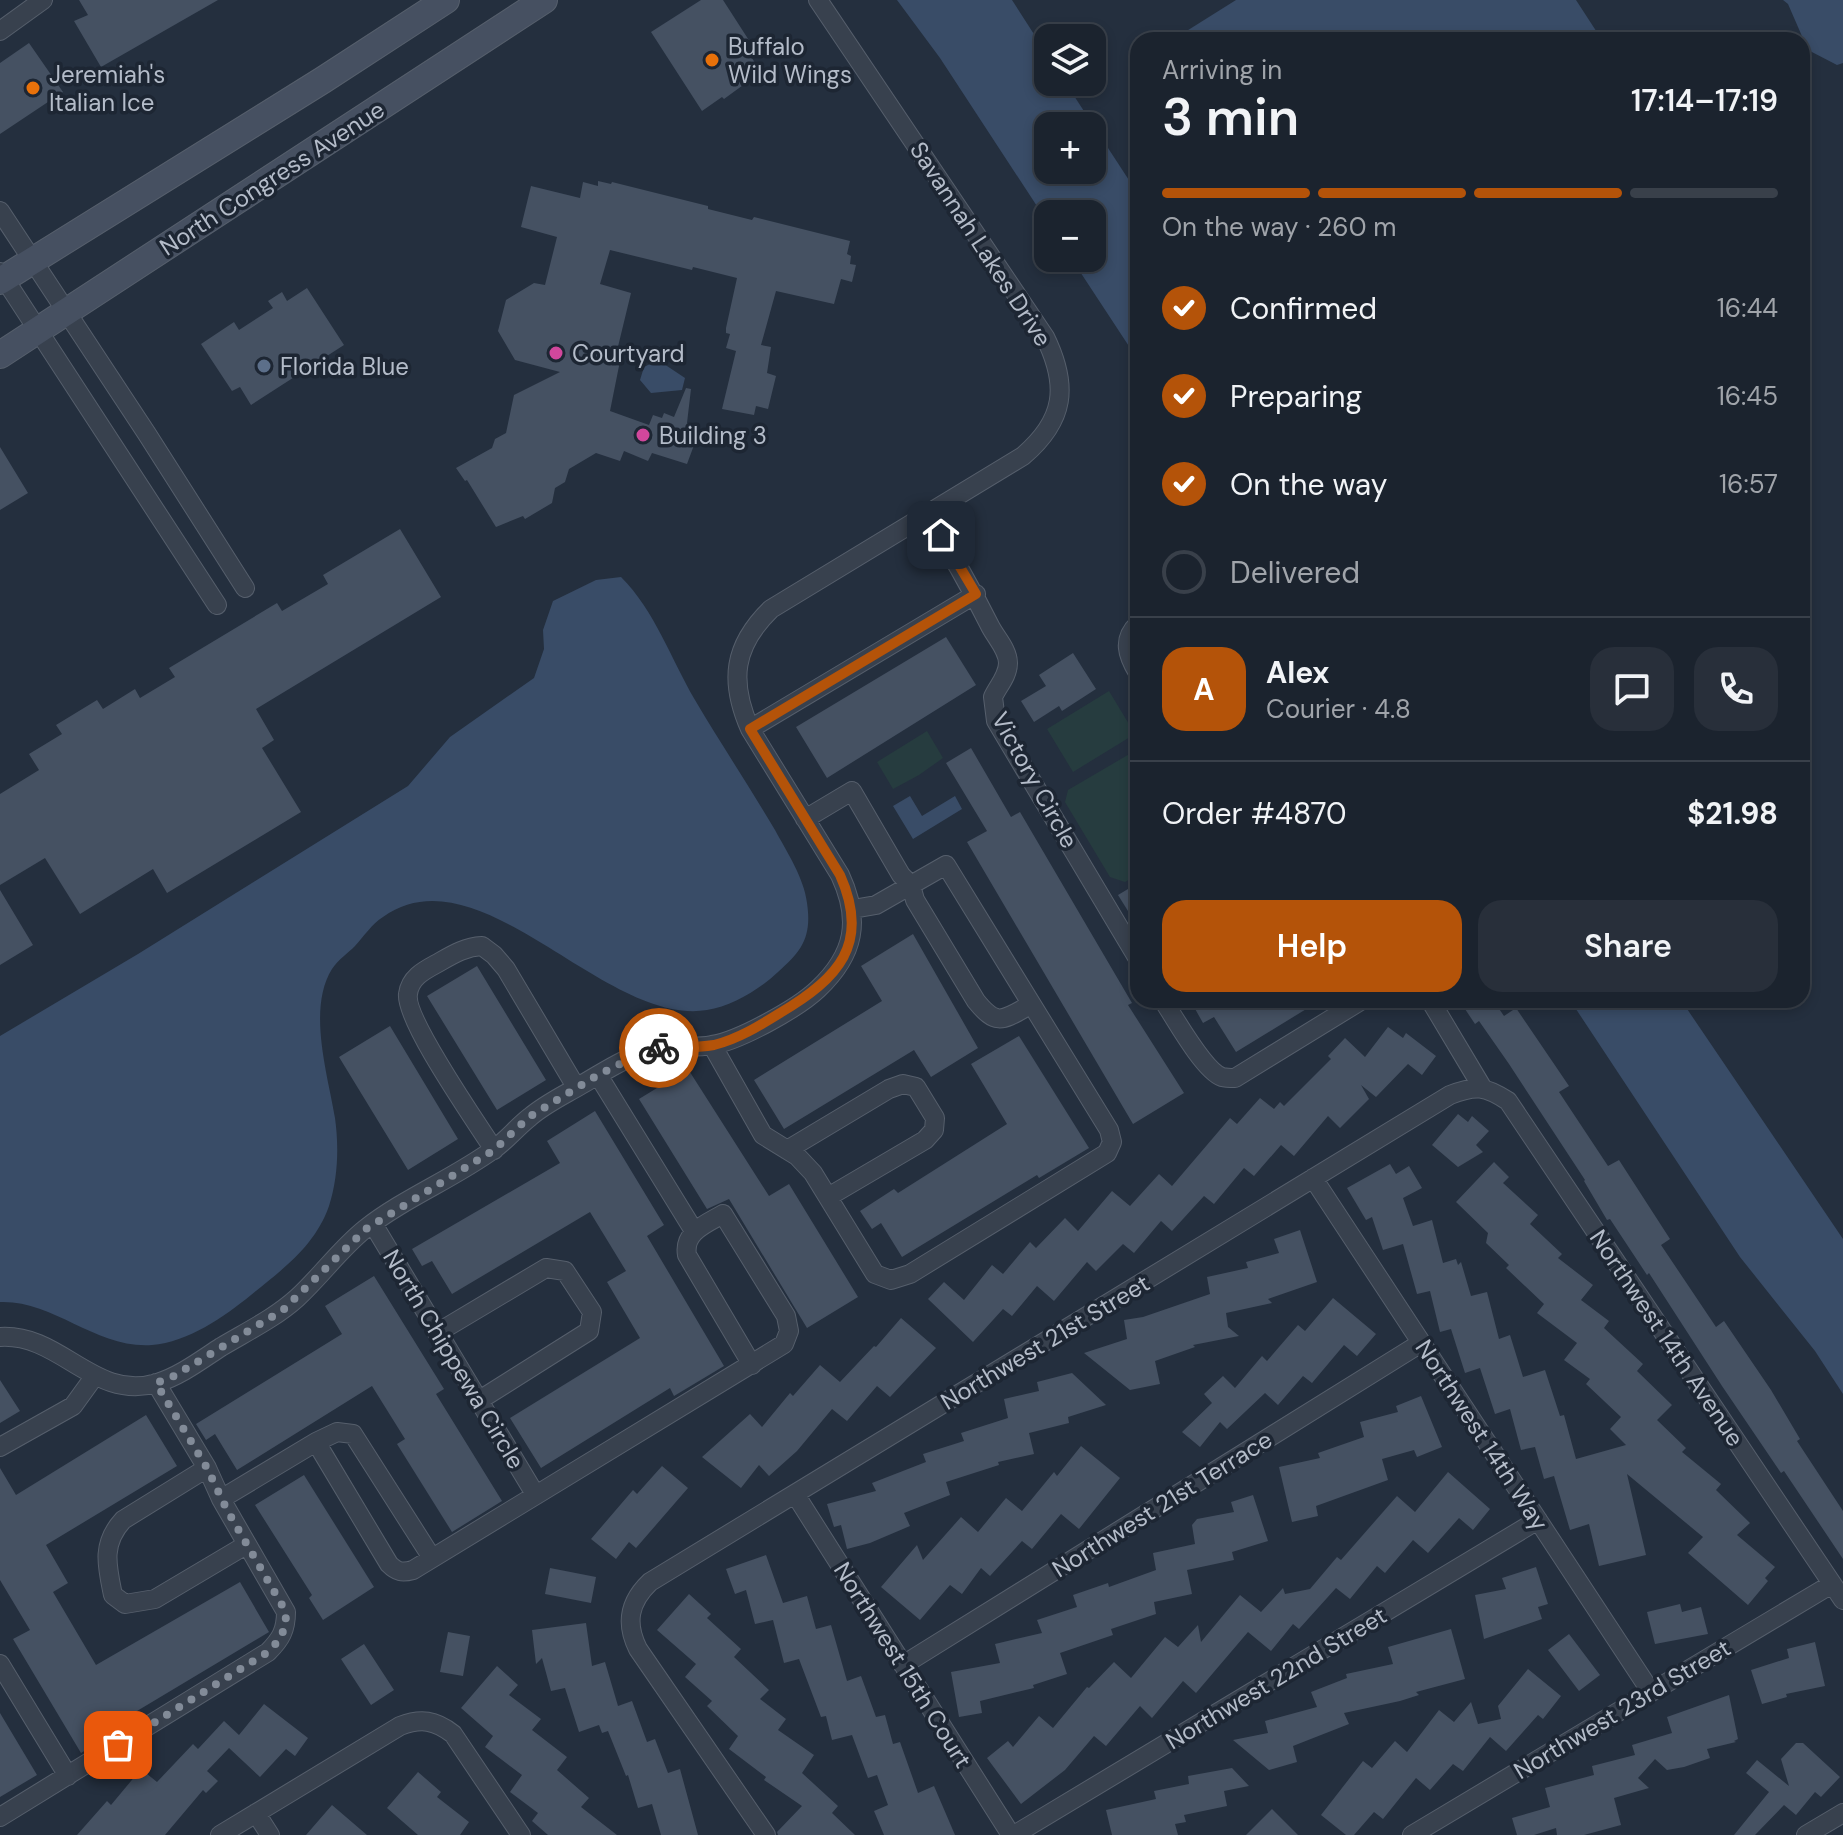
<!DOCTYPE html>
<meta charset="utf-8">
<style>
:root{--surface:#1b232e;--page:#282f3a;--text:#f1f3f6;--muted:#a0a4aa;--line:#39404a;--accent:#b45309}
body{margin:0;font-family:"DM Sans",sans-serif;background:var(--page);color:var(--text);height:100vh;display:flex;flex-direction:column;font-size:30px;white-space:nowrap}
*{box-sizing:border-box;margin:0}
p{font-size:26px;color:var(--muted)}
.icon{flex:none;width:44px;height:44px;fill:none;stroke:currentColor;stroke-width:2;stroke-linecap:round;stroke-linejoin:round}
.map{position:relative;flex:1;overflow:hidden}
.panel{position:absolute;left:1130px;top:32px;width:680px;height:976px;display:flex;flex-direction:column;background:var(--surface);border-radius:24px;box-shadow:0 4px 12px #0003,0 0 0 2px var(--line)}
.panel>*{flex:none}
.fabs{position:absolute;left:1034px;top:24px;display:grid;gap:16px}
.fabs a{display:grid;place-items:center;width:72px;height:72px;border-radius:16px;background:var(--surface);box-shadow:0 4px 12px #0003,0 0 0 2px var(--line);font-size:40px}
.pin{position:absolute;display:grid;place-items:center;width:68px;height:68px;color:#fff;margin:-34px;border-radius:16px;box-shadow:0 4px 12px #0006}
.courier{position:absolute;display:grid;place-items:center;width:80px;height:80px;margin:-40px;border:6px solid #b45309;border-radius:50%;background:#fff;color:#222;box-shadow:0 2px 10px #0007}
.summary em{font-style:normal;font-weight:600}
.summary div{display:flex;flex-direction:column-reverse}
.summary{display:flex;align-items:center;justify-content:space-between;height:136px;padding:0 32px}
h1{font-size:52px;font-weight:600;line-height:60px}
.bar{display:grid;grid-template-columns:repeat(4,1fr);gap:12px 8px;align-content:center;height:96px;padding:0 32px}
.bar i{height:10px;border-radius:6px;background:var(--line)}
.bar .selected{background:var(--accent)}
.bar p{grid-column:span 4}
.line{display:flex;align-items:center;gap:20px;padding:0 32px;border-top:2px solid var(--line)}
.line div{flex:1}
.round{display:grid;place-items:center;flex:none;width:84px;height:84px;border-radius:24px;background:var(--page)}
ol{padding:0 32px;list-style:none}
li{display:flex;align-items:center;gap:24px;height:88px}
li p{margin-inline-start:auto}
li .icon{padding:8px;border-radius:50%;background:var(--accent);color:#fff;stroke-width:4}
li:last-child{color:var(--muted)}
li i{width:44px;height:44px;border:4px solid var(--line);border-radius:50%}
.button{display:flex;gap:16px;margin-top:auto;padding:16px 32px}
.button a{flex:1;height:92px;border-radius:24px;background:var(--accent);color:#fff;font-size:32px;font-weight:600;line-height:92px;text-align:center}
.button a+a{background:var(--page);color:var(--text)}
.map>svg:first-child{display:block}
</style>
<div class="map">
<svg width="1843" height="1835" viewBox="0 0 1843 1835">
<rect width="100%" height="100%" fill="#242f3e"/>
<!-- green -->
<path fill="#263c3f" d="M1109 691 1135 734 1073 772 1047 729Z
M927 731 943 758 919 775 893 789 877 762Z
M1138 749V874L1125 882 1110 877 1065 802 1068 790Z"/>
<!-- water -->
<path fill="#394c67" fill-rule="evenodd" d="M897 0H1012L1048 56V82H1065L1138 194V360L1071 258H1092V214H1048V223L940 58ZM1048 126H1092V170H1048Z
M1236 0H1576L1602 40H1190L1185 32Z
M1783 0H1843V63L1837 65 1808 50 1788 4Z
M658 360 685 378 682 390 651 393 640 380 644 367Z
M621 577C655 611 671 659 695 700 721 744 749 786 775 830 787 852 804 878 807 903 812 937 802 951 778 972 760 989 732 1006 707 1010 605 1027 480 848 383 917 372 924 364 936 355 946 348 953 338 960 332 969 307 1009 328 1075 335 1118 339 1147 338 1178 329 1206 315 1246 283 1269 251 1295 224 1317 188 1342 152 1345 96 1349 54 1300 0 1302V1036L138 954 408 786 450 737 534 678 544 649 543 630 553 601 596 580Z
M910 796 922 816 955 796 962 809 913 839 893 806Z
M1570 1000H1681L1843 1239V1394L1815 1351 1740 1257Z"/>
<!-- building -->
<path fill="#455162" d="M79 0H218L101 67 74 21 88 15Z
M701 0H723L752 45 746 49 761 72 724 99 722 97 702 111 651 32Z
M29 43 63 92 0 134V63Z
M598 181 611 184 612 182 708 206V209L752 220 754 217 850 241 847 254 851 256 850 264 856 265 852 282 841 279 834 304 776 291 761 345 771 347 767 373 776 376 768 409 756 406 754 415 722 409 736 351 726 348 730 334 726 333V328L737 278 693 267 692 270 610 250 600 284 631 293 615 359 620 361 610 411 649 425 653 415 662 418 664 413 674 417 686 388 691 389 687 423 700 429 687 464 652 453 648 461 624 451 620 461 596 453 569 469 565 482 555 488 552 503 525 519 523 516 496 527 467 480 465 481 456 468 492 448 495 439 506 433 514 395 560 372 515 360 498 331 506 300 534 283 545 285 557 237 521 227 531 186 580 198 583 182 598 186Z
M307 288 344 345 251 405 240 387 232 391 201 344 234 322 239 330 273 308 268 301 282 292 287 301Z
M0 447 28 493 0 510Z
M400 529 441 597 256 709 274 740 262 748 301 812 167 893 153 869 80 914 45 858 0 885V794L39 770 29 754 62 734 56 725 97 700 103 709 135 689 140 698 175 677 169 668 277 603 282 611 328 584 323 575Z
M946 637 976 685 827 778 796 727Z
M1073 653 1096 689 1062 711 1059 706 1034 722 1021 701 1046 686 1039 675Z
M971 748 1011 817 1020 812 1132 1003 1128 1005 1184 1093 1133 1124 967 842 987 831 946 763Z
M1138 883V927L1118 895Z
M0 890 33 945 0 965Z
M913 934 978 1048 931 1077 914 1050 784 1129 754 1080 882 1001 861 966Z
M477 966 546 1080 497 1110 427 996Z
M1204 1000H1321L1236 1052 1214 1017 1203 1023 1194 1007Z
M1459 1000H1493L1504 1016 1516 1008 1569 1086 1559 1092 1608 1166 1619 1160 1670 1239 1661 1245 1716 1327 1724 1321 1771 1390 1800 1439 1797 1441 1843 1511V1559L1784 1471 1781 1473 1722 1386 1649 1273 1647 1275 1610 1219 1607 1220 1584 1181 1585 1180 1509 1064 1479 1021 1475 1024Z
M390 1026 458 1139 408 1170 339 1057Z
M1388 1027 1403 1038 1406 1033 1436 1056 1422 1075 1408 1064 1376 1097 1361 1085 1369 1099 1340 1128 1328 1116 1294 1156 1281 1145 1254 1176 1244 1168 1214 1204 1204 1196 1172 1231 1161 1221 1134 1253 1123 1244 1096 1271 1087 1262 1054 1301 1037 1286 1012 1316 1003 1309 973 1342 928 1299 944 1282 964 1300 992 1265 1003 1274 1030 1242 1036 1248 1065 1218 1078 1231 1112 1191 1130 1206 1159 1174 1172 1186 1230 1118 1237 1124 1260 1098 1274 1109 1280 1102 1284 1106 1331 1059 1328 1056 1345 1038 1365 1057Z
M1019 1036 1089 1148 1039 1178 1037 1175 902 1257 881 1223 872 1229 860 1211 894 1189 898 1193 1007 1124 971 1064Z
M688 1069 769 1196 789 1184 858 1297 807 1328 729 1199 707 1209 639 1099Z
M595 1111 664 1225 647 1236 724 1366 674 1396 670 1388 541 1468 510 1418 640 1338 607 1282 626 1271 590 1212 452 1294 432 1261 422 1266 412 1249 560 1163 547 1141Z
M1458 1114 1468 1122 1472 1116 1489 1131 1476 1145 1483 1152 1458 1167 1432 1145Z
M1494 1162 1509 1177 1503 1183 1538 1215 1530 1224 1562 1254 1558 1258 1593 1285 1581 1300 1609 1321 1604 1328 1643 1364 1637 1371 1672 1405 1657 1420 1686 1448 1682 1452 1721 1484 1716 1490 1750 1523 1737 1535 1775 1567 1765 1578 1768 1581 1748 1605 1688 1553 1703 1537 1627 1474 1646 1555 1599 1566 1589 1524 1570 1530 1554 1476 1544 1479 1535 1447 1521 1450 1510 1409 1495 1414 1480 1368 1465 1373 1451 1329 1440 1332 1430 1291 1417 1294 1403 1244 1383 1250 1372 1217 1366 1220 1347 1188 1390 1164 1396 1174 1409 1166 1422 1188 1403 1198 1413 1226 1432 1220 1443 1263 1456 1259 1458 1265 1461 1262 1471 1296 1487 1292 1499 1339 1510 1335 1523 1377 1545 1370 1560 1416 1564 1415 1576 1459 1626 1445 1610 1429 1621 1417 1586 1384 1590 1379 1564 1360 1577 1343 1537 1313 1544 1304 1506 1268 1509 1265 1486 1243 1488 1233 1456 1202Z
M1300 1230 1317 1282 1268 1299 1272 1303 1226 1313 1228 1327 1239 1336 1193 1345 1195 1347 1155 1361 1160 1384 1130 1390 1084 1353 1127 1339 1124 1320 1143 1317 1210 1294 1207 1277 1248 1268 1246 1262 1279 1253 1274 1239Z
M374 1276 444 1389 436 1394 502 1501 452 1532 397 1444 405 1439 372 1386 237 1470 215 1434 206 1440 196 1424 342 1334 325 1306Z
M1333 1298 1376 1334 1357 1356 1344 1345 1312 1383 1303 1376 1278 1405 1265 1393 1227 1429 1220 1422 1200 1447 1182 1432 1212 1403 1204 1394 1223 1376 1235 1388 1262 1356 1267 1361 1298 1325 1305 1331Z
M901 1318 936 1348 890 1397 877 1386 847 1421 832 1409 797 1451 769 1476 759 1465 741 1488 702 1457 750 1414 762 1427 790 1393 793 1396 820 1365 840 1382 874 1346 876 1347Z
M1072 1373 1106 1405 1068 1417 1069 1423 1029 1433 1034 1454 998 1462 999 1465 946 1482 950 1495 904 1513 910 1526 870 1543 847 1549 841 1525 834 1527 827 1504 876 1491 872 1483 926 1462 923 1454 964 1441 961 1433 1008 1418 1004 1399 1039 1391 1037 1382Z
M0 1380 20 1411 0 1423Z
M1421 1396 1442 1447 1417 1457 1414 1450 1382 1459 1388 1480 1316 1506 1318 1516 1292 1522 1279 1467 1320 1458 1318 1453 1364 1437 1360 1422 1398 1412 1396 1406Z
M146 1415 177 1466 46 1545 68 1583 53 1592 96 1665 240 1582 269 1632 127 1717 130 1723 81 1753 13 1639 30 1630 0 1580V1468L16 1495Z
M1081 1446 1120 1478 1079 1529 1061 1514 1032 1549 1022 1541 990 1576 981 1568 962 1594 950 1585 920 1620 881 1587 917 1545 923 1560 961 1517 978 1532 1006 1498 1022 1511 1054 1472 1057 1476Z
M662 1466 688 1488 636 1548 629 1542 616 1559 591 1539 633 1490 637 1494Z
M1448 1472 1490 1509 1473 1530 1459 1518 1428 1553 1413 1540 1385 1573 1377 1566 1350 1599 1336 1588 1299 1629 1293 1624 1271 1651 1248 1632 1196 1693 1183 1681 1152 1718 1140 1706 1106 1746 1094 1736 1065 1770 1021 1804 987 1758 1008 1741 1013 1747 1039 1716 1053 1728 1087 1687 1089 1688 1114 1662 1131 1678 1165 1637 1178 1647 1198 1625 1201 1642 1240 1595 1261 1612 1283 1588 1285 1594 1310 1589 1337 1557 1341 1560 1397 1496 1415 1512Z
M304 1475 374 1587 323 1620 309 1598 312 1595 255 1505Z
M1253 1495 1268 1541 1232 1552 1234 1560 1187 1570 1192 1594 1154 1602 1156 1614 1111 1629 1113 1635 1060 1653 1067 1674 1033 1685 1034 1688 980 1701 982 1713 959 1717 951 1672 1000 1663 995 1644 1042 1633 1037 1620 1077 1607 1073 1595 1108 1583 1109 1587 1156 1570 1153 1553 1195 1544 1192 1525 1197 1519 1234 1512 1231 1502Z
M766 1555 783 1603 807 1596 816 1629 831 1625 847 1681 861 1676 876 1717 885 1715 893 1744 900 1742 918 1793 934 1786 955 1835H884L874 1811 888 1805 877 1775 868 1778 852 1735 832 1740 826 1716 821 1717 799 1659 784 1663 773 1620 755 1624 746 1590 735 1594 726 1569Z
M1536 1567 1548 1604 1538 1607 1542 1619 1484 1639 1475 1595 1506 1589 1502 1578Z
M550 1568 596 1577 591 1603 545 1594Z
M689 1594 711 1614 707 1618 741 1649 734 1657 769 1690 760 1699 786 1719 778 1730 814 1755 802 1773 838 1806 832 1813 855 1835H778L777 1832 802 1806 764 1780 766 1777 729 1749 738 1736 707 1706 712 1701 685 1677 696 1664 657 1630Z
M1680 1604 1682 1612 1701 1607 1708 1634 1655 1644 1647 1612Z
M586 1623 592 1666 605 1662 618 1706 632 1701 647 1742 655 1739 668 1773 680 1769 698 1835H661L652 1804 638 1808 628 1775 626 1776 608 1731 602 1733 599 1725 579 1732 565 1688 551 1691 542 1658 536 1664 532 1630Z
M1451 1629 1465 1679 1416 1692 1419 1695 1400 1701 1344 1713 1349 1724 1293 1746 1297 1762 1269 1770 1233 1740 1268 1733 1265 1721 1317 1707 1311 1692 1347 1678 1346 1674 1393 1664 1388 1647Z
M448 1632 470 1636 463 1676 440 1672Z
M1569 1634 1600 1675 1579 1691 1548 1650Z
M1815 1642 1825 1686 1786 1694 1787 1697 1762 1704 1751 1670 1789 1658 1787 1649Z
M364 1644 394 1690 371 1705 341 1659Z
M497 1666 518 1685 509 1695 541 1719 532 1730 567 1757 557 1770 589 1798 581 1807 617 1835H548L532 1821 538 1813 510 1792 522 1775 485 1747 493 1736 461 1708Z
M1528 1669 1561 1696 1543 1719 1538 1715 1506 1751 1490 1737 1463 1771 1453 1764 1430 1790 1416 1778 1383 1819 1374 1812 1354 1835H1346L1321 1815 1363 1761 1372 1768 1395 1741 1407 1752 1439 1710 1454 1722 1471 1702 1478 1724 1501 1719 1498 1706Z
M1729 1695 1738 1739 1734 1741 1736 1742 1707 1749 1710 1758 1684 1767 1667 1770 1655 1759 1638 1778 1649 1788 1614 1798 1621 1825 1584 1835H1557L1556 1828 1534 1835H1517L1512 1818 1550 1807 1545 1788 1594 1775 1592 1766 1635 1755 1632 1745 1672 1733 1667 1717Z
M264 1704 308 1738 295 1756 286 1749 260 1777 229 1748 207 1771 218 1781 206 1793 203 1790 165 1835H77L107 1801 111 1805 141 1769 157 1782 193 1744 198 1749 224 1721 239 1735Z
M0 1713 37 1775 0 1797Z
M1796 1743H1803L1840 1777 1821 1797 1815 1792 1796 1815 1784 1805 1755 1835H1734L1769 1792 1746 1773 1757 1760 1789 1786 1781 1759Z
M1232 1768 1249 1786 1224 1791 1227 1806 1184 1815 1186 1822 1175 1824 1178 1835H1112L1106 1810 1156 1799 1154 1791 1189 1784 1188 1776Z
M418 1772 441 1792 437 1797 469 1822 460 1835H418L387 1808Z
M332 1805 367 1835H306Z
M1272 1809 1298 1835H1246Z"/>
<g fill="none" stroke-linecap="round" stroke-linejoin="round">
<!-- minor casing -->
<g stroke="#565f6c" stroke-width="20">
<path id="minor" d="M0 31 43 0
M0 211 147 434 245 588
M0 272 217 605
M927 515C950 551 970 586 989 624 995 637 1008 649 1008 663 1008 676 998 686 993 697L996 721 1138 959
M1138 624C1122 639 1127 655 1138 673
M750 729 976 594
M805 819 852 791 901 875 911 885 915 900 976 1001C997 1027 1003 1020 1030 1005
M1163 1000C1174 1017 1204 1071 1222 1077 1226 1078 1231 1078 1235 1078L1362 1000
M1433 1005 1482 1087
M712 1045 763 1135 797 1156 813 1173 875 1274 891 1280 910 1274 1107 1153 1112 1142 1109 1130 946 865 876 905 853 909
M598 1075 694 1231
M494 1150C477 1123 404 1019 408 994 410 978 423 971 436 964 452 955 464 947 482 946L494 955 506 969 576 1087
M787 1150 889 1089 903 1084 916 1087 935 1118 934 1130 925 1140 828 1197
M1313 1178 1651 1692
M373 1224 535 1494
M437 1333 546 1268 565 1271 592 1312 589 1331 478 1401
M0 1337C61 1333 94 1402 157 1383 180 1376 201 1360 221 1347 246 1332 275 1318 297 1298 321 1276 340 1249 365 1229 404 1198 453 1179 494 1149 507 1140 517 1127 530 1117 545 1104 564 1095 581 1085 603 1072 627 1057 651 1049 670 1044 692 1049 712 1045 739 1041 798 1008 818 989 855 954 861 920 840 875L750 729C729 681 733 646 771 609L1023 456C1065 420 1069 386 1045 337L818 0
M316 1442 389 1564C397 1572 402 1573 413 1570L784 1344 789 1331 786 1316 723 1214C706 1224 683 1232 687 1255L752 1365
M0 1447 73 1406 94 1377
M207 1468 123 1520C101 1544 107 1566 113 1595L125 1604 155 1599 246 1545
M795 1494 1011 1835
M221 1499 316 1442 337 1432 353 1434 432 1558
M0 1664 68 1776
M903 1665 1421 1343
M256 1813 270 1835
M0 1817 268 1652C281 1639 286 1630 286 1612L221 1499 207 1468 156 1383
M220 1835 400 1726C421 1718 435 1720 453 1734L521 1835
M766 1835 638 1649C625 1623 629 1602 650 1582L1450 1095C1476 1085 1485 1086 1508 1101L1843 1600
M1014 1835 1538 1520
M1412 1835 1832 1584
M1806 1835 1843 1813"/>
</g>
<!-- secondary casing -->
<g stroke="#565f6c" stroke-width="28">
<path id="secondary" d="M0 281 323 80 446 0
M0 355 544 0"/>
</g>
<!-- minor -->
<use href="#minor" stroke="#38414e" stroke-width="18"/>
<!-- secondary -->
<use href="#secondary" stroke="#465061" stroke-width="26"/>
</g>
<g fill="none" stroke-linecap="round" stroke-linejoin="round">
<!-- done -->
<path stroke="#828b98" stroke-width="8" stroke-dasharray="0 14.4" d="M118 1745 268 1652C281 1639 286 1630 286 1612L227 1510 207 1468 156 1383 174 1376 283 1310 366 1229 494 1150 529 1117 598 1075 640 1054 659 1048"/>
<!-- route -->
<path stroke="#b45309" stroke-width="10" d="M659 1048C677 1047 697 1048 714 1045 738 1039 759 1026 780 1013 838 979 871 944 840 875L750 729 976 594 941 535"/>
</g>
<!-- markers -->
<g fill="#e8710a" stroke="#1d2633" stroke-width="3">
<circle cx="712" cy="60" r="8"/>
<circle cx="33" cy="88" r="8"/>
</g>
<g fill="#d1479c" stroke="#1d2633" stroke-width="3">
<circle cx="556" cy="353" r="8"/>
<circle cx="643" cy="435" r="8"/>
</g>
<circle fill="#5c6f8a" stroke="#1d2633" stroke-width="3" cx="264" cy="366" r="8"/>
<g text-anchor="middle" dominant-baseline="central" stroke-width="7" stroke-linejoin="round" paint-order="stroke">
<!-- poi labels -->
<g font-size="24" fill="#b4bcc9" stroke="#1d2633" text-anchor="start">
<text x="728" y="46">Buffalo<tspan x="728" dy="28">Wild Wings</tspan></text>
<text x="49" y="74">Jeremiah's<tspan x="49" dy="28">Italian Ice</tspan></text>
<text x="572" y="353">Courtyard</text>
<text x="280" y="366">Florida Blue</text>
<text x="659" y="435">Building 3</text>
</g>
<!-- street labels -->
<g font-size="24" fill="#b4bcc9" stroke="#1d2633">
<text transform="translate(272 178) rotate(-33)">North Congress Avenue</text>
<text transform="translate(981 244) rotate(57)">Savannah Lakes Drive</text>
<text transform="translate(1035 780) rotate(61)">Victory Circle</text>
<text transform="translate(1667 1338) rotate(56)">Northwest 14th Avenue</text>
<text transform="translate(1045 1342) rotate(-31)">Northwest 21st Street</text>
<text transform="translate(454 1359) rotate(59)">North Chippewa Circle</text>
<text transform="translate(1482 1435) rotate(57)">Northwest 14th Way</text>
<text transform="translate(1162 1504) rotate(-32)">Northwest 21st Terrace</text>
<text transform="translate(903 1665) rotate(58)">Northwest 15th Court</text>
<text transform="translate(1276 1678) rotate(-31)">Northwest 22nd Street</text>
<text transform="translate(1622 1709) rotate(-31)">Northwest 23rd Street</text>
</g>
</g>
</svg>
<div class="fabs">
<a><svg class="icon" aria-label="layers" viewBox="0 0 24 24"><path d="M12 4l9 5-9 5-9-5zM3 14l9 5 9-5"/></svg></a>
<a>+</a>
<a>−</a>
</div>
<div class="pin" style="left:118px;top:1745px;background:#ea580c"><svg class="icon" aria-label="bag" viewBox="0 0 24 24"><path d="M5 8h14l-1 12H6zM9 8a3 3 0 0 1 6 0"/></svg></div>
<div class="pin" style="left:941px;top:535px;background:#1f2937"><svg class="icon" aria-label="home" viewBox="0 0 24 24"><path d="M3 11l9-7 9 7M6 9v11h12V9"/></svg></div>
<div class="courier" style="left:659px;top:1048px"><svg class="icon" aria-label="bike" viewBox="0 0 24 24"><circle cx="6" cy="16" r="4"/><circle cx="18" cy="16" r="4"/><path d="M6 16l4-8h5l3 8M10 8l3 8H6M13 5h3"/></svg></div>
<section class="panel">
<div class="summary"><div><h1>3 min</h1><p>Arriving in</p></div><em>17:14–17:19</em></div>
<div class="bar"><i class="selected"></i><i class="selected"></i><i class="selected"></i><i></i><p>On the way · 260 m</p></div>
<ol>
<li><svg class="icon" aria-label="check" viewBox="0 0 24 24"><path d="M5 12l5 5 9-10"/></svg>Confirmed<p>16:44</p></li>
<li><svg class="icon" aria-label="check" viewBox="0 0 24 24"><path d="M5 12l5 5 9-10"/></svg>Preparing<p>16:45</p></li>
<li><svg class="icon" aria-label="check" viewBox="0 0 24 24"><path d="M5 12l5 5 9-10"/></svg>On the way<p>16:57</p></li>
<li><i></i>Delivered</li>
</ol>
<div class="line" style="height:144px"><b class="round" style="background:var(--accent);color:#fff">A</b><div><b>Alex</b><p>Courier · 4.8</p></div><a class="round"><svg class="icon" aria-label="chat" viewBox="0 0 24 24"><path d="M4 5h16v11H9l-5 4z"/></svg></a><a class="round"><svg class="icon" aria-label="phone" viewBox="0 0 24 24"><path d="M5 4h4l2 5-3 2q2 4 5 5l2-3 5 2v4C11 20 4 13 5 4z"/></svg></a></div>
<div class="line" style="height:104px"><div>Order #4870</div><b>$21.98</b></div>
<div class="button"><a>Help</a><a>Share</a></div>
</section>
</div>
